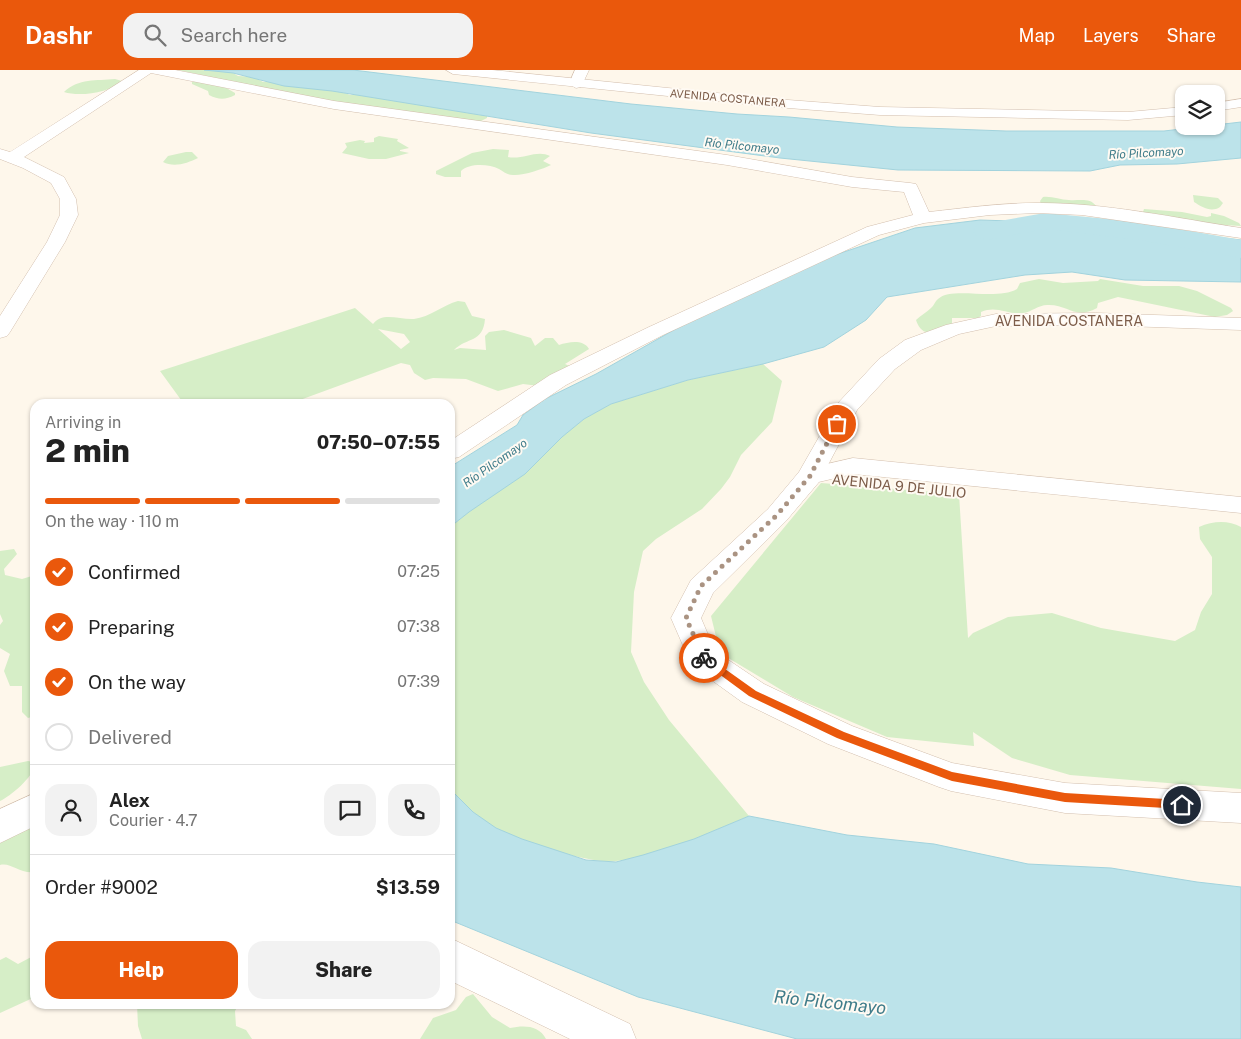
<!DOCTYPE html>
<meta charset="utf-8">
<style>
:root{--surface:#fff;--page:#f2f2f2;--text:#222;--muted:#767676;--line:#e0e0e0;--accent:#ea580c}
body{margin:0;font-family:"Public Sans",sans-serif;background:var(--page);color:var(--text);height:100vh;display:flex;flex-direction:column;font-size:19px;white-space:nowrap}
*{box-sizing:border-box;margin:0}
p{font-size:16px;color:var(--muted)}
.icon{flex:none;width:28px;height:28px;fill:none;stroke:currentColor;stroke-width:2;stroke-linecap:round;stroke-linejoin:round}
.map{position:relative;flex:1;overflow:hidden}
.panel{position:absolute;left:30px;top:329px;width:425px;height:610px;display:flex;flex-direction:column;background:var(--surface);border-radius:15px;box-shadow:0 1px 4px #0004}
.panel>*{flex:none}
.tools{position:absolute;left:1175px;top:15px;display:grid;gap:10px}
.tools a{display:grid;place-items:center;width:50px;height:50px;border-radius:10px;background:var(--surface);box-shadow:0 1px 4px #0004;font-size:25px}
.pin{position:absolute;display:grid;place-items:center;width:42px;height:42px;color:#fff;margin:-21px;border:2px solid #fff;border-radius:50%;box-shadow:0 1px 5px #0007}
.courier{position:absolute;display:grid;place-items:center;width:50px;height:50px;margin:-25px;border:4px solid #ea580c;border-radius:50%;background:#fff;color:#222;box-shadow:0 1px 6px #0007}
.headline em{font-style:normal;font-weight:800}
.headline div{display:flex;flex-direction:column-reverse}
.headline{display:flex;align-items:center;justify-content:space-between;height:85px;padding:0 15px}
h1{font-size:32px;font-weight:800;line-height:38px}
.bar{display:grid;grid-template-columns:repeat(4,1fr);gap:8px 5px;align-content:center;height:60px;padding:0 15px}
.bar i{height:6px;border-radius:4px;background:var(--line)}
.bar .current{background:var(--accent)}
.bar p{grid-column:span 4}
.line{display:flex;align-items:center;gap:12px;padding:0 15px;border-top:1px solid var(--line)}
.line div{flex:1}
.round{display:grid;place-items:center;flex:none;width:52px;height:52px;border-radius:15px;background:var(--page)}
ol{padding:0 15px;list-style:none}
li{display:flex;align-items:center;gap:15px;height:55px}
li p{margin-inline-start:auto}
li .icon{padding:5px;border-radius:50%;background:var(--accent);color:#fff;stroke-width:4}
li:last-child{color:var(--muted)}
li i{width:28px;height:28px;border:2px solid var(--line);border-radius:50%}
.action{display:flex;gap:10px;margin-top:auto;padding:10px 15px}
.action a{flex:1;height:58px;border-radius:15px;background:var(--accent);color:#fff;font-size:20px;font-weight:800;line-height:58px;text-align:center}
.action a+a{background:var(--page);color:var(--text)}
header{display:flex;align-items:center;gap:30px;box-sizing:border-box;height:70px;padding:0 25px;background:var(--accent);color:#fff}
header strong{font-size:24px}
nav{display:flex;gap:28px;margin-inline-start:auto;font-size:18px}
.search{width:350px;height:45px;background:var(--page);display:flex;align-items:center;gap:12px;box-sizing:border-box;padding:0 18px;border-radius:15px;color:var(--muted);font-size:19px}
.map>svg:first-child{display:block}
</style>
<header>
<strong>Dashr</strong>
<div class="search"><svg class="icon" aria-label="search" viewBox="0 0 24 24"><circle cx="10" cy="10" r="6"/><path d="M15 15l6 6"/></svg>Search here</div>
<nav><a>Map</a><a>Layers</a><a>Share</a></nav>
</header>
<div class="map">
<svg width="1241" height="969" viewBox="0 0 1241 969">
<rect width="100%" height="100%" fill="#fef7eb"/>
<!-- green -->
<path fill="#d6eec7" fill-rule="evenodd" d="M178 0H228L238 6 254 7 263 12 276 11 340 21 350 25 365 24 487 46V48L479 52 330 32Z
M115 9 122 11C110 23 79 27 64 22 79 8 96 11 115 9Z
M195 11 223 16 235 23V25C225 30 219 30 209 25L208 21 192 14V12Z
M379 66 398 69 397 71 409 78 400 80V81L409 83 386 89H369L342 83 347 77 345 73 360 70 365 71 364 73 374 72V68Z
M493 79 509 80 508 87C523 90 537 79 550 86L543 91 551 95C543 99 522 106 513 105 507 105 504 102 499 99 489 94 469 93 461 101V107H445L436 104V101L472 83Z
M186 82H192L198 88C188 93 174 98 163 92L168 86Z
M1193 125 1218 128 1223 133 1220 137C1211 143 1202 137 1194 132Z
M1043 127C1052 126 1060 130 1069 130 1079 131 1090 127 1096 136L1041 134 1040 131Z
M1144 139 1182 142 1207 147 1211 146V143L1224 146 1239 153 1241 156 1206 154 1147 144 1143 142Z
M1039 209 1063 213 1098 211 1100 209 1143 216H1179L1197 221 1231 238 1233 241 1227 245 1215 247 1118 227 1098 233 1097 238C1075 250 1069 235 1049 235 1039 234 1032 242 1023 243 1007 245 997 235 981 242V246L978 248H952V254L928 263C921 261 918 256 916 250 921 245 926 243 931 238 934 236 935 231 938 229 952 216 996 231 1017 219L1020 213Z
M458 231 465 232 472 246 485 249C483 273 467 267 454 280L460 278 486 280 485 266 489 262 504 260 531 268 535 276 545 268H553L559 275C569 272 583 269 589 279L565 294 572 297 539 316 523 314 498 321 466 309 433 308 425 310 414 303 410 295 401 293 289 334H184L160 301 355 238 373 254C382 241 400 250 414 249 430 247 443 235 458 231ZM378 259 404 264 410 272 401 279Z
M763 294 782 311 772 352 741 385 730 407 721 419 702 439 656 469 643 481 634 522 631 582 644 612 669 650 749 746C711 762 658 787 616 791 589 794 521 772 496 758 478 749 464 733 450 719V457L584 349 611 334 688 310Z
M821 413 959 424 968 568 973 563 1008 547 1052 543 1101 558 1175 571 1195 560 1201 542 1212 524V487L1200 469 1199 457C1213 451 1228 450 1241 457V719L1070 705 1012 688 973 662 974 676 887 667 793 627 720 583 711 546Z
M14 479 17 484 4 499 5 505 22 509 35 505V646L28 648 22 642V616H10L4 601 10 584 0 578V555L3 551 0 544V481Z
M28 691 33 692 35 695C33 707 11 726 0 731V697Z
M35 746V802C19 804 11 792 0 795V760Z
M35 885V927L0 943V890L6 887 18 894Z
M473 924 492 947 510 958C524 955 539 955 546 969H420L433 948 456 940 466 927Z
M137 934H239L235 941 236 956 246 960 252 969H142L138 956Z"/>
<!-- water -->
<path fill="#bce3ea" stroke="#a2d3dd" d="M204 0H353L631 34 737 44 789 47 897 57 1006 61H1164L1241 52V88L1177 94 1120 95 1090 101 898 100 780 88 591 63 332 21 284 16 233 3Z
M980 150 1104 154 1241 170V212L1125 210 1072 202 1025 205 887 227 866 250 824 277 763 294 688 310 611 334 584 349 562 367 525 404 469 442 450 457V397L517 355 523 345 545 329 596 304 688 252 832 186 915 158Z
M450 719 473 742 496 758 522 769 586 790 616 792 643 785 694 769 749 746 847 765 934 774 1028 794 1111 798 1197 812 1241 817V969H797L638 927 450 850Z"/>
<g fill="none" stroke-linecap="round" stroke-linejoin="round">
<!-- river -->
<path fill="#bce3ea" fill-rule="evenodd" d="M1045 143 1140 152 1241 170V188L1140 170 1045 159 987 170 977 167 973 161 977 155Z"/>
<!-- minor casing -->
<g stroke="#d3bfae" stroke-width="1">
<path id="minor" d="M139 0H175L334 31 727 85 852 107 910 113 916 114 918 118 929 142C965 138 1000 133 1036 133 1101 132 1176 148 1241 158V168L1082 145 1037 143 990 145 924 153 879 165 663 265 566 315 459 387 450 389V371L550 305 649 257 867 157 913 145 904 122 852 117 727 95 334 39 151 3 24 87 64 107 76 129 78 145 65 172 10 262 7 266 0 268V246L47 172 60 145V129L51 113 23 98 0 89V79L10 82Z
M575 0H589L581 17 576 18 569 14Z
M853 388 1241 427V443L853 404 810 414 801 412 797 406 801 400Z
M35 723V756L0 773V739Z
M450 868 630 954 636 969H570L455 913 450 910Z"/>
</g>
<!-- tertiary casing -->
<g stroke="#d3bfae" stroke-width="1">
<path id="tertiary" d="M446 0H492L775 29 880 37 1128 42 1184 37V45L1128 50 880 45 775 37 453 4Z
M1241 29V37L1216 41V33Z
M1096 243 1241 248V260L1096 255 996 256 959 264 921 280 895 299 857 340 819 412 786 451 713 523 701 548 715 581 764 614 852 656 952 693 1065 713 1241 723V753L1065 743 951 721 939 717 828 674 742 632 692 596 671 548 691 510 768 439 799 402 839 332 879 289 905 270 946 255 996 244Z"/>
</g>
<!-- minor -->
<use href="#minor" fill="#fff" fill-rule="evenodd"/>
<!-- tertiary -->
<use href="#tertiary" fill="#fff" fill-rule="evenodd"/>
</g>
<!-- route -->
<path fill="#ea580c" d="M704 584 756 621 844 662 952 702 1065 723 1182 730 1188 735 1182 739 1065 732 952 711 837 668 749 626 700 590V585Z"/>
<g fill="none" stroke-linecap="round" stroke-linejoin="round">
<!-- done -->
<path stroke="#aa9382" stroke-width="5" stroke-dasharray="0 9" d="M704 588 686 548 701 516 777 445 810 406 837 354"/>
</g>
<g text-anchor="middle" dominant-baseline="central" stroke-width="4" stroke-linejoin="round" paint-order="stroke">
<!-- far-street labels -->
<g font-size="11" fill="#7d5d4a" stroke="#fffaf3">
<text transform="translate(728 28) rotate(5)">AVENIDA COSTANERA</text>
</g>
<!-- far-water labels -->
<g font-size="12" font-style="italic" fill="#3f7c8a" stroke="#fffaf3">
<text transform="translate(742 76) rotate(6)">Río Pilcomayo</text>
<text transform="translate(1146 83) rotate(-3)">Río Pilcomayo</text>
<text transform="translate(495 393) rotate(-35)">Río Pilcomayo</text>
</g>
<!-- street labels -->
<g font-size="14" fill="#7d5d4a" stroke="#fffaf3">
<text x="1069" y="251">AVENIDA COSTANERA</text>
<text transform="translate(899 416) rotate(6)">AVENIDA 9 DE JULIO</text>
</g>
<!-- near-water labels -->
<g font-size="18" font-style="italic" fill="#3f7c8a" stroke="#fffaf3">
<text transform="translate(830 932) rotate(6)">Río Pilcomayo</text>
</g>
</g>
</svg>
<div class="tools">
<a><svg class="icon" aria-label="layers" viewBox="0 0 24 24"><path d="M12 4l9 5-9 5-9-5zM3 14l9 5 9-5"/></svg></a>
</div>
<div class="pin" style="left:837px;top:354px;background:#ea580c"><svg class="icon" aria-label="bag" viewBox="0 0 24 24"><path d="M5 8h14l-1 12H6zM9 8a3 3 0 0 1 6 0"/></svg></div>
<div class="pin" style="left:1182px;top:735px;background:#1f2937"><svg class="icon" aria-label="home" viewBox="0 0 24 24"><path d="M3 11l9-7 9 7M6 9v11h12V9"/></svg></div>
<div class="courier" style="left:704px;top:588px"><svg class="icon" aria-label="bike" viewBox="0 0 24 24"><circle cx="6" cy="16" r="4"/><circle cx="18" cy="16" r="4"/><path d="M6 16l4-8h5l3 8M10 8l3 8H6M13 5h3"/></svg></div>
<section class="panel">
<div class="headline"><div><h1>2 min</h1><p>Arriving in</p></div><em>07:50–07:55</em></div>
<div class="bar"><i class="current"></i><i class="current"></i><i class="current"></i><i></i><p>On the way · 110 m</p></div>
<ol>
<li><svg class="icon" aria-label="check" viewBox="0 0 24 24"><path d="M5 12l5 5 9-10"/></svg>Confirmed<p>07:25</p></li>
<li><svg class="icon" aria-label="check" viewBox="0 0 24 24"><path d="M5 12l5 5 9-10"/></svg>Preparing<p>07:38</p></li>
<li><svg class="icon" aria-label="check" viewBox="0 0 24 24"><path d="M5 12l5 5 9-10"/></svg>On the way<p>07:39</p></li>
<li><i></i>Delivered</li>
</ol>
<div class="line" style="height:90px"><a class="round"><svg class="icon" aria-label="person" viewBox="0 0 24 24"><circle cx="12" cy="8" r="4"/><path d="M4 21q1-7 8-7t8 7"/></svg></a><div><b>Alex</b><p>Courier · 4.7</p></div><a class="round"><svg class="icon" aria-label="chat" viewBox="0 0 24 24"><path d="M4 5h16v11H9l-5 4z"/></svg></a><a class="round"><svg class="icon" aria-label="phone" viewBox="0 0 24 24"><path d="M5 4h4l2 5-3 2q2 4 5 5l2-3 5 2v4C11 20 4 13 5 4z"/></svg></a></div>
<div class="line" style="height:65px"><div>Order #9002</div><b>$13.59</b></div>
<div class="action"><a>Help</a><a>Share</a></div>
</section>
</div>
